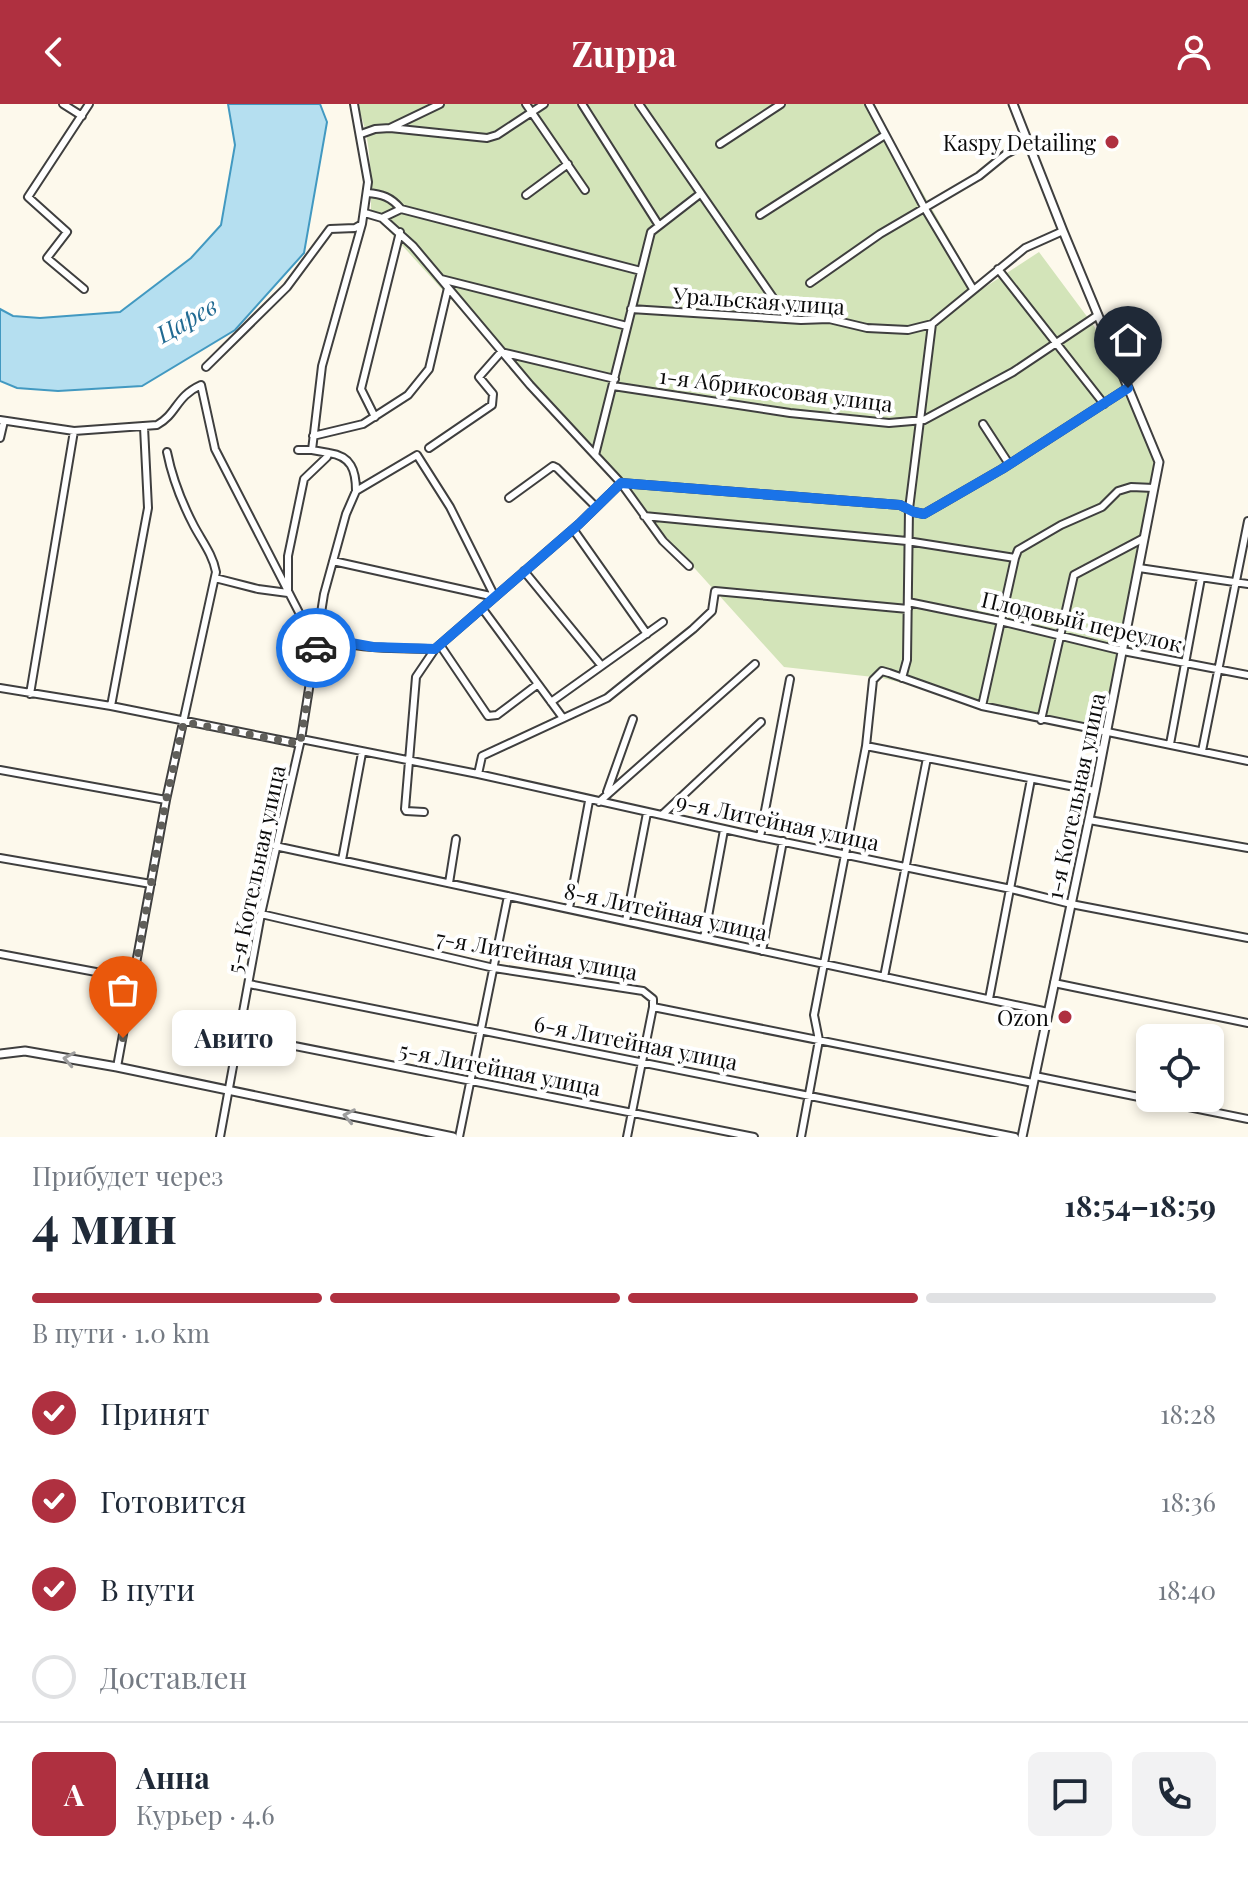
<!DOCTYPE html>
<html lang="ru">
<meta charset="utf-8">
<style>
:root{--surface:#fff;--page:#f2f2f3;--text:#1f2937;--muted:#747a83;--line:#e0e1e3;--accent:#af3040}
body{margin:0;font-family:"Playfair Display",serif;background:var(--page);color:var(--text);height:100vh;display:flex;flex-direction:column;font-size:30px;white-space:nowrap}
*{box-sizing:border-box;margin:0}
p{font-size:26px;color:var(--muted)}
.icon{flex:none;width:44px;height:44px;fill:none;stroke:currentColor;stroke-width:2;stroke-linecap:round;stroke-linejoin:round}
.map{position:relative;height:1033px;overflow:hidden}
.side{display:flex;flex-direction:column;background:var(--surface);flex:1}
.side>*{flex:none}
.buttons{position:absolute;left:1136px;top:920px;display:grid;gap:16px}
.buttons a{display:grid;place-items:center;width:88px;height:88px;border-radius:12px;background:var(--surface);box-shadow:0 4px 12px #0003;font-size:40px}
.pin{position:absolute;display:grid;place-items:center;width:68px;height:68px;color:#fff;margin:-82px -34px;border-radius:50% 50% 50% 0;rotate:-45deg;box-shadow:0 0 8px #0007}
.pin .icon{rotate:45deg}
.courier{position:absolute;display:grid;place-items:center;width:80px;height:80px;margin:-40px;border:6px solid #1a73e8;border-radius:50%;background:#fff;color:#222;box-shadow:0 2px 10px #0007}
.bubble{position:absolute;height:56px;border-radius:12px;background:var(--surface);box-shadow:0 4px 12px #0003;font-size:26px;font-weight:700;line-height:56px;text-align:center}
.summary em{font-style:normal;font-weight:700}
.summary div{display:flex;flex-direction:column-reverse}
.summary{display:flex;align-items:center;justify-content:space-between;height:136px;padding:0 32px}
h1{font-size:52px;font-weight:700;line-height:60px}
.bar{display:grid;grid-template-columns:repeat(4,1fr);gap:12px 8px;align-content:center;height:96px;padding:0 32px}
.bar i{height:10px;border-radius:6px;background:var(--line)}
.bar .active{background:var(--accent)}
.bar p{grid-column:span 4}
.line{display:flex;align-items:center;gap:20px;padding:0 32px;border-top:2px solid var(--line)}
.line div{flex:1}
.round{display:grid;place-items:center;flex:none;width:84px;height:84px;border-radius:12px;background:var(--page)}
ol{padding:0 32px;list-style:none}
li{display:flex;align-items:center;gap:24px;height:88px}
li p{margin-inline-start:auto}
li .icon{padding:8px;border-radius:50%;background:var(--accent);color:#fff;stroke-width:4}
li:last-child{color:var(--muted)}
li i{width:44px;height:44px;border:4px solid var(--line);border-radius:50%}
header{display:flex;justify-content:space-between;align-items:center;height:104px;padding:0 32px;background:var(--accent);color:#fff;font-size:36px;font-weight:700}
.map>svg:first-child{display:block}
</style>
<header><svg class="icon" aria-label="back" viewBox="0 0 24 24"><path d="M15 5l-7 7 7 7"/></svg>Zuppa<svg class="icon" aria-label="person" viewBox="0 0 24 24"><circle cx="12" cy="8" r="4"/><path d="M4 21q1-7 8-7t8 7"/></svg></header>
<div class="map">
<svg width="1248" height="1033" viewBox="0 0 1248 1033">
<rect width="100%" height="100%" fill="#fdf9ec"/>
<!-- green -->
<path fill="#d3e4b9" d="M356 0H872L979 187 1039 148 1094 222 1124 281 1154 358 1104 627 882 574 784 563 371 107C371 73 372 32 356 0Z"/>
<!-- water -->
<path fill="#b5dff0" stroke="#4299c1" stroke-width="2" d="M228 0H320L327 18 304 149 235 226 142 282 58 287 17 284 0 277V205L13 212 40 214 120 208 191 154 221 121 235 41Z"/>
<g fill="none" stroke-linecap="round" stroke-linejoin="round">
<!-- minor casing -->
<g stroke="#3f3f3f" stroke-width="10">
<path id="minor" d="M63 0 82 12
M526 0 585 86
M582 0 658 120
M639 0 787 214
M869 0 924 103 973 185
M390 24 440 0
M361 30 375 25 390 24 487 34 497 31 544 0
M720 40 781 0
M367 89C382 90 391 93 401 105
M526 91 568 60
M365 109 382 114 413 142 530 281 621 379 663 437 689 462
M760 111 885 31
M382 114 401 105 641 167
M998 165 1104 300
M441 175 627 222
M810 179 880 130 979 72 1006 50 1029 38
M84 185 47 154 67 128 28 93 89 0
M631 205 801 216 829 215 867 224 908 226 932 220 1025 144 1063 127
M206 263 287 183 330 125 355 124 362 120 368 78 354 0
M613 282 790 309 889 319 924 316 1013 268 1098 211
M375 313 361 285 400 128
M0 316 74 327 157 321C178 309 175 293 201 281L215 345 307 524C335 547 399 544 435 545
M983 320 1009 360
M313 332 363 320 408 291 429 265 448 184
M0 334 4 317
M429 344 492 301 493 290 479 273 501 248 615 275
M298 346H312
M329 349 312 346 322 262 362 120
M595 351 651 128 700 90
M621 379 900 401 914 408 924 410 1002 365 1128 284
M509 394 553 362 557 364 596 403
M644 412 907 437 1015 454 1018 446 1061 421 1102 403 1118 387 1131 383 1154 384
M573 425 647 530
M333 457 495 493
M1139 464 1248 480
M524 467 601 561
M215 474 258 485 288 489V452L304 375 327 353 329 349C351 352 356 366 356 387
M908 498 996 516 1123 547 1248 571
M482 504 563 614
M440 541 488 612 497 611 538 580
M902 574 907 556 909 405 932 220
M0 584 111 602 300 640
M30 590 74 327
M551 598 663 518
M111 602 148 404 144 323
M982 602 1015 454
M1041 616 1074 471 1144 434
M301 635 478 670 760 733 1011 785 1071 800 1248 834
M1170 640 1201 474
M866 642 1095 687
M1202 647 1248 417
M0 666 166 696
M478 670 482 652 607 594 693 525 712 507 715 487 908 505
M607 688 633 615
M599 698 755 560
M424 708 406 707 405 705 416 573 435 545 579 420 621 379
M663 710 761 618
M1089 716 1248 744
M760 733 790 575
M275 742 1048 908
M0 754 151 780
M342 756 362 649
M449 779 456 735
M569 804 589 697
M261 810 494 864 643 887 653 895V903L1033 979
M626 817 647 709
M704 834 724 726
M762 847 783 737
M0 850 133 875
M884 873 927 654
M1054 879 1248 919
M249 880 1015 1033
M989 895 1031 675
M239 931 754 1033
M117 963 166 696 216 468C213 451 202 437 194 422 182 399 172 373 167 348
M1035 972 1248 1015
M220 1033 261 810 301 635 324 490 346 410 356 387 417 351 450 403 495 493
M459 1033 508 792
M627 1033 653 903
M801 1033 819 936 814 911 866 642 873 576 882 567 889 569 982 602 1248 657"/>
</g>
<!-- tertiary casing -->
<g stroke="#3f3f3f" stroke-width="11">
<path id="tertiary" d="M1013 0 1063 127 1159 358 1095 687 1022 1033
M0 950 25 947 117 963 453 1033"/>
</g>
<!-- minor -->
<use href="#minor" stroke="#fff" stroke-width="6"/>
<!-- tertiary -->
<use href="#tertiary" stroke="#fff" stroke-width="7"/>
</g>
<!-- one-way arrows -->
<defs><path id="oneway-chevron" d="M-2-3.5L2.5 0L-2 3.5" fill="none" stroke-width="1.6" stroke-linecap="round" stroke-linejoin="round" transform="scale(2)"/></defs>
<g stroke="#9e9e9e">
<use href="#oneway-chevron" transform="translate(69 955) rotate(-170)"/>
<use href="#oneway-chevron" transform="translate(349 1012) rotate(-169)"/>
</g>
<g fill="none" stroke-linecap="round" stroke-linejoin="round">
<!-- done -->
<path stroke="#605f5a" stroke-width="8" stroke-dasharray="0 14.4" d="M123 934 166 696 184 618 300 640 316 544"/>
<!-- route -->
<path stroke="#1a73e8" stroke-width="10" d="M316 544 318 533 373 543 435 545 579 420 621 379 900 401 914 408 924 410 1002 365 1128 284"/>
</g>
<!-- markers -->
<g fill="#af3040" stroke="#fff" stroke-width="3">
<circle cx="1112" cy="38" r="8"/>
<circle cx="1065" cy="913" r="8"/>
</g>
<g text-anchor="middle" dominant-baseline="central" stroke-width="8" stroke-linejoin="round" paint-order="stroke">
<!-- poi labels -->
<g font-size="22" fill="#0c0c0c" stroke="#fff" text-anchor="end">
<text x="1096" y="38">Kaspy Detailing</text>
<text x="1049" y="913">Ozon</text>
</g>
<!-- street labels -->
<g font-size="22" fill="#0c0c0c" stroke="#fff">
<text transform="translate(759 196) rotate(4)">Уральская улица</text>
<text transform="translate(776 285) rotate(7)">1-я Абрикосовая улица</text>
<text transform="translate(1082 517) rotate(13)">Плодовый переулок</text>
<text transform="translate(1075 692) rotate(-78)">1-я Котельная улица</text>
<text transform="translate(778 717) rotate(12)">9-я Литейная улица</text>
<text transform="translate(255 765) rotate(-78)">5-я Котельная улица</text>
<text transform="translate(666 807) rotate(12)">8-я Литейная улица</text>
<text transform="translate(537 850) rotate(10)">7-я Литейная улица</text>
<text transform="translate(636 938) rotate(11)">6-я Литейная улица</text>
<text transform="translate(500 964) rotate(11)">5-я Литейная улица</text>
</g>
<!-- water labels -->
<g font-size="24" font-style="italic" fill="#206a92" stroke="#fff">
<text transform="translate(186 215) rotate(-30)">Царев</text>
</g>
</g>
</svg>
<div class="buttons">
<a><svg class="icon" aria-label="locate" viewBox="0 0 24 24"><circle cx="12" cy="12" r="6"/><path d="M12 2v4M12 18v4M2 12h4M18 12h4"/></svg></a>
</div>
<div class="pin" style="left:123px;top:934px;background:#ea580c"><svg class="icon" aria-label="bag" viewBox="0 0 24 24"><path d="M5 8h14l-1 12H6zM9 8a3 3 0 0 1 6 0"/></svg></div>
<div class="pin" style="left:1128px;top:284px;background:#1f2937"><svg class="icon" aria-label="home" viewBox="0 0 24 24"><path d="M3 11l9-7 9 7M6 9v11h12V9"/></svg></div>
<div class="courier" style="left:316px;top:544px"><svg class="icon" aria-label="car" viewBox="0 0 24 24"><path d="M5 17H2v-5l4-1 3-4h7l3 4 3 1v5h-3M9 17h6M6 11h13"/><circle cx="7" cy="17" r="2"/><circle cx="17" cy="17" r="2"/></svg></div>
<div class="bubble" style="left:172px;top:906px;width:124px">Авито</div>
</div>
<section class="side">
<div class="summary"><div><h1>4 мин</h1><p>Прибудет через</p></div><em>18:54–18:59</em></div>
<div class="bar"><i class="active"></i><i class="active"></i><i class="active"></i><i></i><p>В пути · 1.0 km</p></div>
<ol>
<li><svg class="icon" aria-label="check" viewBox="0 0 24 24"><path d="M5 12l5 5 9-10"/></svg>Принят<p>18:28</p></li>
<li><svg class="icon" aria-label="check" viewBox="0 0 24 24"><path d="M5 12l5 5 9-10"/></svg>Готовится<p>18:36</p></li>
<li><svg class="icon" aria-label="check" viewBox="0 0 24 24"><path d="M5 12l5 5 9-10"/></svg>В пути<p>18:40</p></li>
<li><i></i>Доставлен</li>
</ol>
<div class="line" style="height:144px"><b class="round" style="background:var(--accent);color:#fff">А</b><div><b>Анна</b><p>Курьер · 4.6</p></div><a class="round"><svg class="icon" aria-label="chat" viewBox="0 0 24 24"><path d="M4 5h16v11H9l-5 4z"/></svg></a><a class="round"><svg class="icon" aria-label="phone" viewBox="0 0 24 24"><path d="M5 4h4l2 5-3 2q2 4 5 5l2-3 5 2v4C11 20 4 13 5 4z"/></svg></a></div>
</section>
